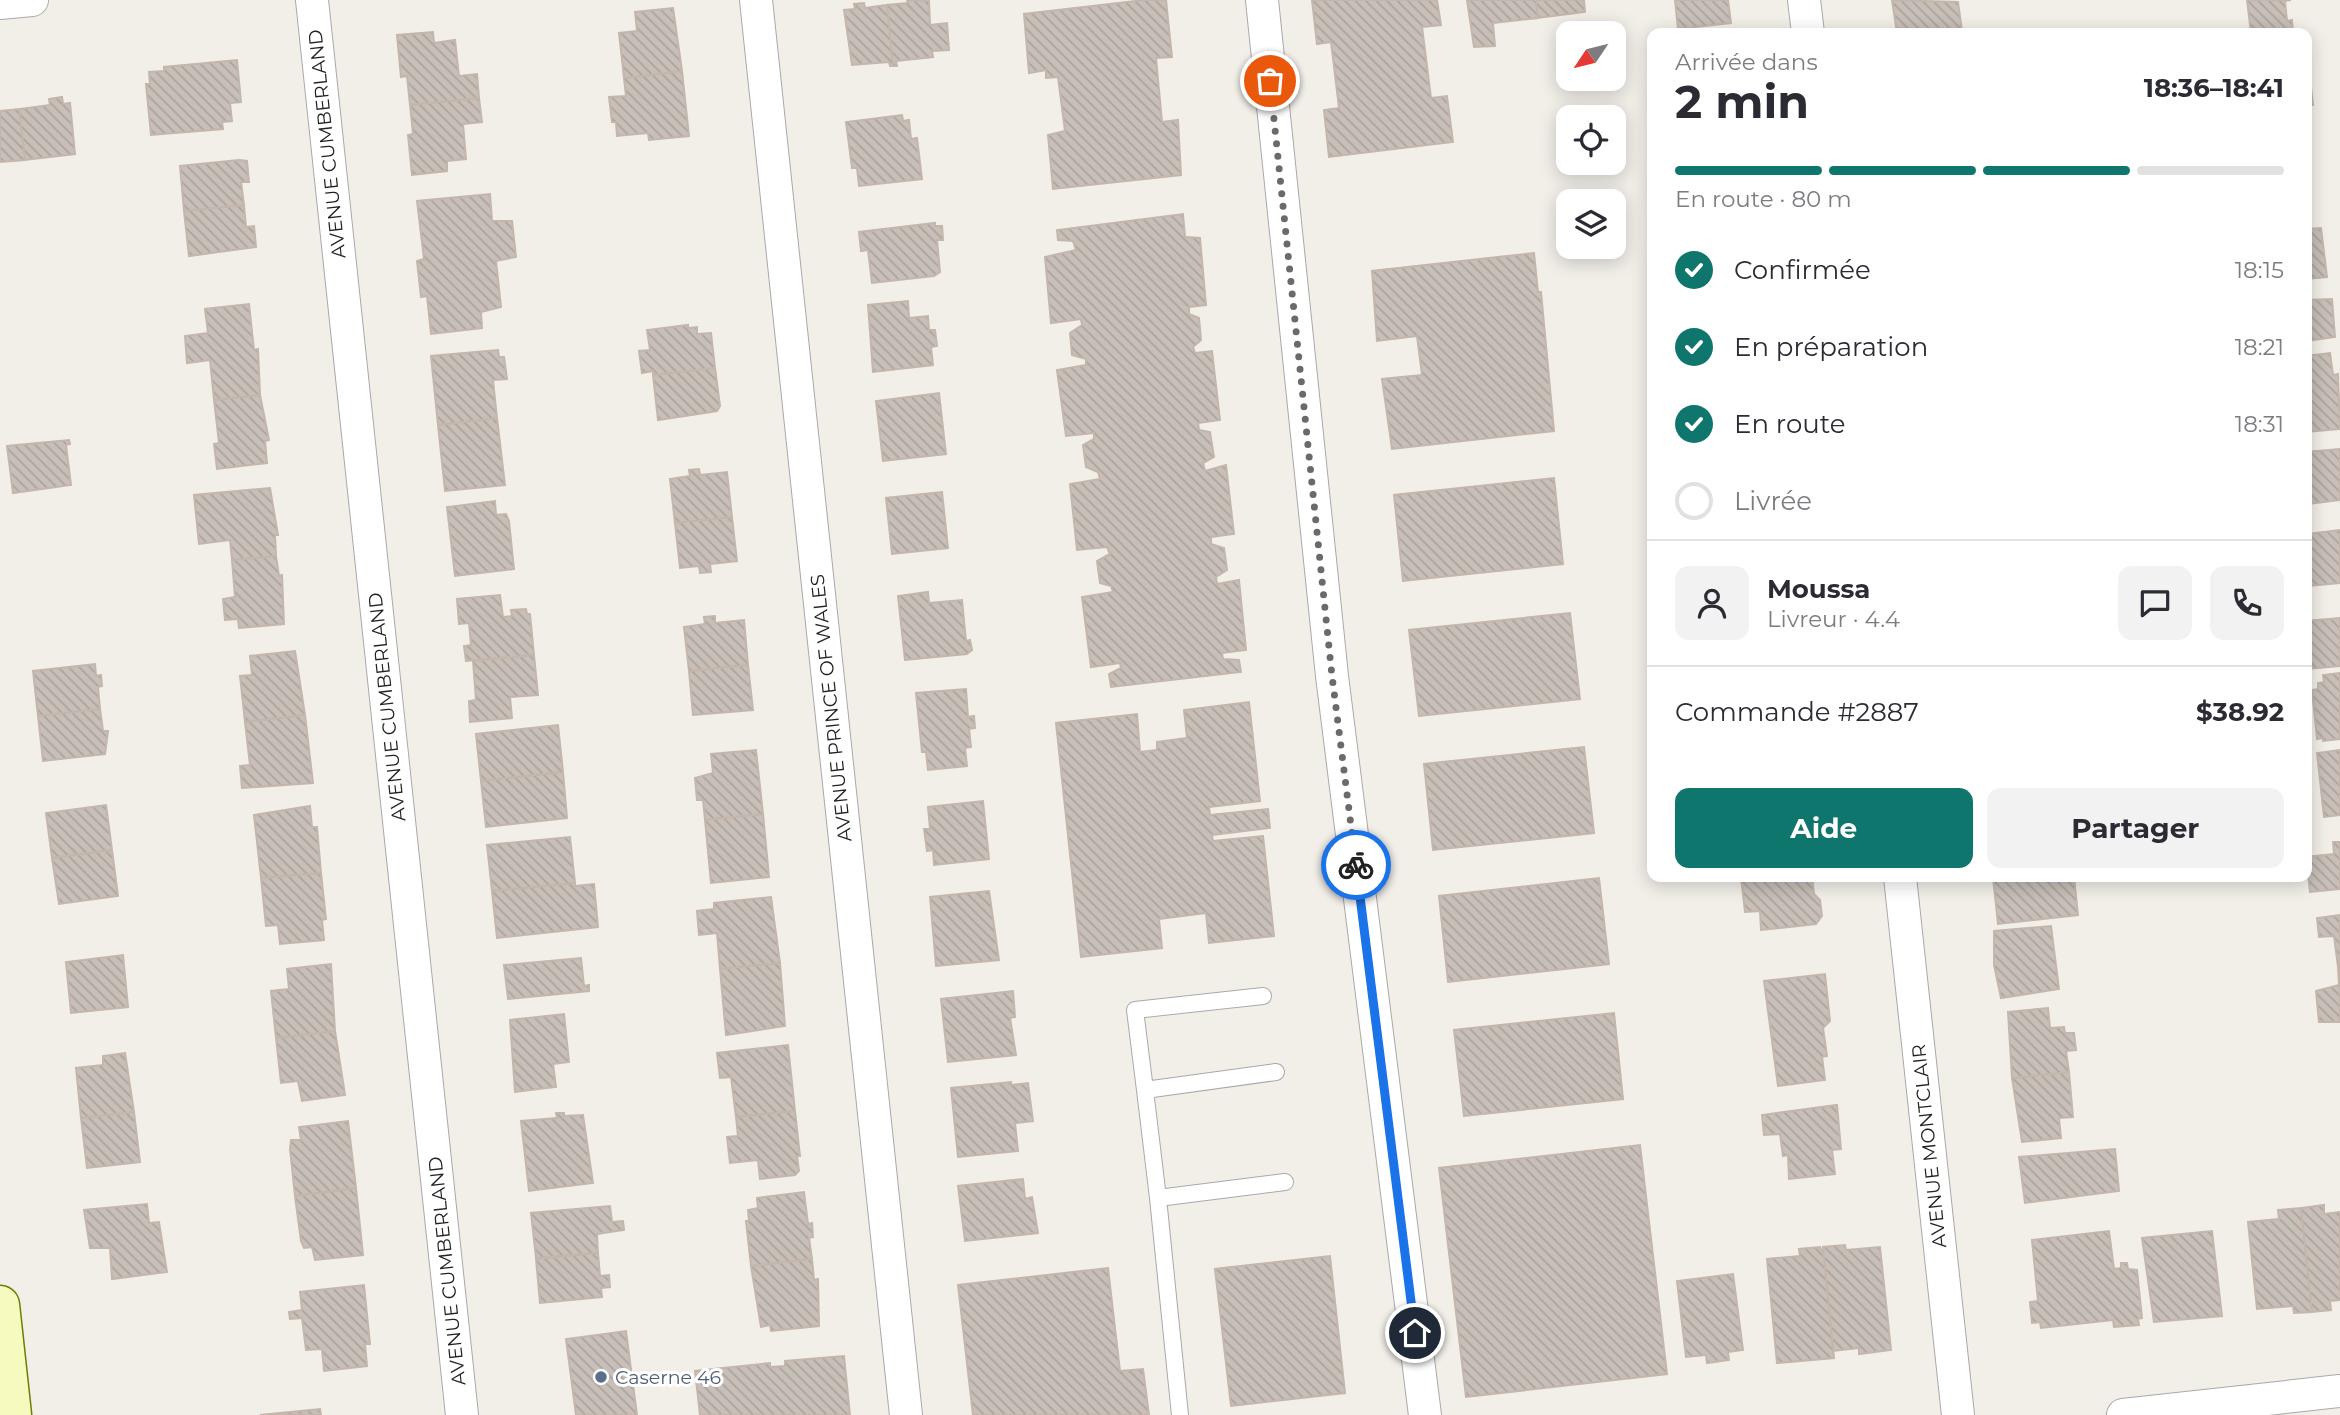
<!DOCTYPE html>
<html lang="fr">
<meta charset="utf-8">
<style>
:root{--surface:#fff;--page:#f2f2f3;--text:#2b2b33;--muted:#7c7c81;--line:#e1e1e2;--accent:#0f766e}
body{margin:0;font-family:Montserrat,sans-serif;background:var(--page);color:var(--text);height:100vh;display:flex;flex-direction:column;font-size:26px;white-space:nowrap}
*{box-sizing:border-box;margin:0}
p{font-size:23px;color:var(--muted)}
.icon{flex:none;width:38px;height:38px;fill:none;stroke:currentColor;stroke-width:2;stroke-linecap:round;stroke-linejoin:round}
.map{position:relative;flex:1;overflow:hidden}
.side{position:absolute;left:1647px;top:28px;width:665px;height:854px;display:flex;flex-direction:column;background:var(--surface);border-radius:14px;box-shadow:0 4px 18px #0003}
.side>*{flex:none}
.needle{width:46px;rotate:235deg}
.buttons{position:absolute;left:1556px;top:21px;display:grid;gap:14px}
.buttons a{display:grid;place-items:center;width:70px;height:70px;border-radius:14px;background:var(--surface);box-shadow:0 4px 18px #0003;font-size:35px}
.pin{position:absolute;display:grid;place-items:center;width:60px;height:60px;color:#fff;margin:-30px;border:4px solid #fff;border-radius:50%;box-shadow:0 2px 7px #0007}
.courier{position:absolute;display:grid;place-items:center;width:70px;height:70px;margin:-35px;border:5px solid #1a73e8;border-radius:50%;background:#fff;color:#222;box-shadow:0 2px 9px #0007}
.summary em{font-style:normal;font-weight:700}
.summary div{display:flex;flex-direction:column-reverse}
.summary{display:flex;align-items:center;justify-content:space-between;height:119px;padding:0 28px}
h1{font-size:46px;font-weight:700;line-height:52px}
.bar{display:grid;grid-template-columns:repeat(4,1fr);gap:10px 7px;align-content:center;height:84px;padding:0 28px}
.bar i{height:9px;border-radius:5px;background:var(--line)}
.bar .selected{background:var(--accent)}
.bar p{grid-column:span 4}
.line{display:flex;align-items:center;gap:18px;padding:0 28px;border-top:2px solid var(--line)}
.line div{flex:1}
.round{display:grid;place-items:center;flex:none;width:74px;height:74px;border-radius:14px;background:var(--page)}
ol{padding:0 28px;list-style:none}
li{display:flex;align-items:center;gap:21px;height:77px}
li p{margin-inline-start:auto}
li .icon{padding:7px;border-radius:50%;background:var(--accent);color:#fff;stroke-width:4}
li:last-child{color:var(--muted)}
li i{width:38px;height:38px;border:4px solid var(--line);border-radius:50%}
.cta{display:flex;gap:14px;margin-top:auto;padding:14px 28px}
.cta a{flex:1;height:80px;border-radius:14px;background:var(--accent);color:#fff;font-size:28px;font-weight:700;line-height:80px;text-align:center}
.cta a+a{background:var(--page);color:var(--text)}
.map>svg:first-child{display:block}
</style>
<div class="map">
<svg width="2340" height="1415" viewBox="0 0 2340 1415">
<defs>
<pattern id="building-back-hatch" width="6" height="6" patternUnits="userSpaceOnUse" patternTransform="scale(1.75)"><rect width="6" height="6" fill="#c7bfb8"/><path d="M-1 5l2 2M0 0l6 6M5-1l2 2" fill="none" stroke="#aba49e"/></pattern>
</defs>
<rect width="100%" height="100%" fill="#f2efe9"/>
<!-- building -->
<path fill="url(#building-back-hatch)" stroke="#c4b6ab" stroke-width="2" d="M907 0 929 1 930 25 947 23 949 50 932 51 933 57 896 61 897 66H893L887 5 908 3Z
M1144 0H1166L1172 57 1156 58 1162 122 1178 120 1181 175 1053 189 1048 135 1065 131 1058 77 1046 78V70L1029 73 1024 14Z
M1312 0H1437L1441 25 1422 27 1431 98 1447 96 1453 142 1329 157 1324 110 1339 108 1331 42 1317 44Z
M1467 0H1536L1538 18 1493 23 1495 46 1474 47Z
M1536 0H1584L1585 12 1538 18Z
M1675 0H1728L1731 23 1678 29Z
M1892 0 1958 2 1962 31 1897 33Z
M2247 0H2291L2285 1 2287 21 2292 20 2293 33H2251Z
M864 3 865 8 887 5 893 66H890L889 62 852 65 844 10 855 9 854 4Z
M673 8 682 71 624 78 619 33 637 31 635 12Z
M433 32 434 43 455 40 459 76 477 74 479 98 410 105 407 76 401 77 397 35Z
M237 60 241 102 230 103 232 121 222 122 223 129 151 135 146 84H150L149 72 164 71V67Z
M682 71 689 136 649 140 648 133 617 136 616 122H612L609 97 626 96 624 78Z
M2310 78 2313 105 2306 106V79Z
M62 97 63 104 70 103 75 154 25 160 19 109 50 105 49 99Z
M479 98 482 122 463 124 466 159 447 161V171L412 175 408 135 413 134 410 105Z
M19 109 25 160 0 162V111Z
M902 115 903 121 909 120 911 139 917 138 922 179 859 186 857 168H852L846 122Z
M239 160 247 161 249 182H241L244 205 184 211 180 166Z
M490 194 492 221H512L516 257 496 261 501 307 481 312 482 328 431 334 427 296 421 297 417 261 424 259 417 201Z
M244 205 246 227 254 226 256 247 189 256 184 211Z
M1183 214 1185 237 1200 238 1206 305 1189 307V314L1199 318 1201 340 1193 347 1195 353 1212 351 1220 420 1198 423 1199 430 1210 432 1214 457 1203 463 1205 471 1226 465 1234 534 1211 537V544L1224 548 1227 570 1216 577 1217 584 1239 580 1246 650 1222 653 1223 659 1239 660 1241 672 1111 687 1109 674 1121 668 1120 663 1091 667 1082 597 1113 592 1111 586 1100 583 1097 561 1110 554 1107 547 1077 550 1070 484 1100 479 1098 472 1086 467 1083 445 1094 439V433L1066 436 1057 370 1086 365V359L1072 355 1070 333 1082 325 1081 319 1051 323 1045 257 1076 250 1073 241 1058 240 1057 230Z
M935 223V226H942L943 240H937L940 272 934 276 872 283 868 250 861 251 859 232Z
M2321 228 2327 277 2306 279V229Z
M1534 253 1538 292H1541L1554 431 1392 449 1382 379 1422 375 1417 336 1377 341 1372 271Z
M2332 299 2335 337 2306 341V300Z
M908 301 909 318 928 316 929 330H935L937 346 931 347 933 365 873 372 868 305Z
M249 304 254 350 258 349 260 395 214 400 210 360 187 363 185 336 208 333 205 309Z
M688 325V328L697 327V334L711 333 715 368 653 375V371L642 373 639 351 650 350 647 330Z
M498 350 499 357H504L507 379 493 380 497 418 438 425 431 356Z
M2330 353 2333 375 2338 374 2340 429 2306 432V356Z
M715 368 720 406 717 411 658 420 653 375Z
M939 393 946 454 883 461 876 401Z
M260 395 269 440 265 441 267 463 217 469 214 444 219 443 214 400Z
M497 418 505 485 445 491 438 425Z
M69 440 70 444 66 445 71 485 13 493 7 446Z
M2340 449V500L2308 504 2310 518 2306 519V452Z
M699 469 700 475 727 472 732 517 675 523 670 479 690 476 689 470Z
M1554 478 1563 564 1403 581 1394 495Z
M270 488 278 535H275L276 556 232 560 230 540 199 544 194 495Z
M942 492 948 548 892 554 886 498Z
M495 501 496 515 506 514 509 521 514 569 455 576 447 507Z
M732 517 737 561 710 564 711 572 700 573 699 566 680 568 675 523Z
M2306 525 2307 534 2340 530V583L2309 586Z
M276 556 279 576 282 575 284 624 239 628 238 619 225 620 223 599 235 597 232 560Z
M928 592 929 603 962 600 966 641 970 640 972 650 967 654 905 660 898 596Z
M500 595 503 617 512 616 511 610 526 609 527 614H530L534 655 466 661 464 646 471 645 469 623 459 624 457 599Z
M1570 613 1580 699 1419 716 1409 630Z
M715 616V623L744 620 748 665 689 671 684 627 705 624 704 617Z
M2340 618V666L2307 669 2306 621Z
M295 651 305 715 245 722 240 676 252 675 250 656Z
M534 655 538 695 510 697 512 718 470 722 469 701 476 700 473 661Z
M95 664 96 676 101 675 102 686 98 687 100 709 38 716 33 671Z
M748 665 753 710 693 715 689 671Z
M2340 673V739L2323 741V738L2317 739 2312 690 2318 689V683L2324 682 2323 675Z
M966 689 968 717 974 716 975 728 969 729 971 747 965 748 967 766 928 770 926 752H922L916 693Z
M1249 702 1260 801 1209 807 1210 815 1268 809 1270 828 1212 835 1213 841 1263 836 1274 936 1209 943 1206 913 1159 919 1162 948 1081 957 1056 723 1137 714 1140 752 1157 750V742L1187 738 1184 710Z
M100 709 103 731H108L105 754 43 761 38 716Z
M305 715 313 783 242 788 240 766 250 765 245 722Z
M558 725 563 772 481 781 476 734Z
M1584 747 1594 833 1433 850 1424 764Z
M756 750 763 814 705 820 703 800H697L695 778 713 773 711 754Z
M2340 750V815L2324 817 2317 753Z
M563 772 567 818 486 827 481 781Z
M983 801 989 859 934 865 933 850 927 851 924 829H930L928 807Z
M106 805 112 850 52 858 46 813Z
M310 806 312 827H317L321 873 261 878 254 815Z
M763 814 769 877 711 883 705 820Z
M570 837 575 883 492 891 487 845Z
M2333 842H2340V889L2310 892 2306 857 2334 854Z
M112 850 118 896 59 904 52 858Z
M321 873 326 919 322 920 324 940 280 944 278 925 266 926 261 878Z
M1741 877H1812L1814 894 1820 900 1822 916 1816 924 1761 930 1760 911 1745 912Z
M1993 877H2074L2078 915 1998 924Z
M1599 878 1609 964 1448 982 1439 896Z
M575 883V886L594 884 598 927 497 938 492 891Z
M989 891 999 960 936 966 930 897Z
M771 897 780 963 720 969 717 933 699 935 697 911 714 909V903Z
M2340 915V967H2338L2334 936 2319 937 2317 918Z
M2051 926 2059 989 2001 998 1994 965V931Z
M123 955 128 1007 71 1013 66 962Z
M581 958 584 986 589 985V991L508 999 504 965Z
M780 963 785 1026 726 1035 720 969Z
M331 964 335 1031 276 1038 271 991 289 989 287 969Z
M2338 967H2340V1022H2319L2316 991 2339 985Z
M1825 974 1830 1021 1823 1028 1827 1056 1822 1057 1825 1080 1778 1086 1764 981Z
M1013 991 1015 1017 1010 1018 1016 1055 948 1062 941 999Z
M2048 1008 2050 1028 2064 1027 2065 1033H2074L2076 1050 2066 1051 2069 1072 2012 1078 2008 1012Z
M1614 1013 1623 1099 1464 1116 1454 1030Z
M564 1014 569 1062 553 1064 556 1087 515 1092 510 1020Z
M335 1031 345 1095 302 1101 298 1081 281 1083 276 1038Z
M788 1045 795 1111 736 1117 731 1077 720 1078 717 1053Z
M125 1053 134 1112 81 1118 76 1068 103 1065V1056Z
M2069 1072 2073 1117 2059 1118 2061 1138 2022 1142 2012 1078Z
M1011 1082V1085L1028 1083 1033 1121 1015 1123 1018 1151 958 1157 951 1088Z
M1837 1105 1841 1149 1832 1150 1835 1174 1789 1179 1788 1155 1783 1156 1780 1134 1764 1135 1762 1115Z
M795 1111 800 1156H797L799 1171 795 1175 760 1179 758 1160 730 1163 727 1137 738 1136 736 1117Z
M134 1112 140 1162 87 1168 81 1118Z
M556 1113H564V1116L583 1115 593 1183 529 1191 521 1121 557 1118Z
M348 1121 356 1188 295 1196 290 1149 291 1140H301L299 1127Z
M1640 1145 1667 1374 1466 1397 1439 1168Z
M2115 1149 2119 1191 2025 1203 2019 1157Z
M1023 1179 1025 1199 1032 1197 1038 1233 965 1241 958 1186Z
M356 1188 363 1255 315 1260 312 1247 304 1248 301 1241 295 1196Z
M804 1192 808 1224 812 1223 813 1237 809 1238 812 1259 751 1266 746 1221H749L748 1210 758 1208 757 1198Z
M147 1204 149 1223 159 1222 167 1272 112 1279 110 1248H90L84 1210Z
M2324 1205V1214L2340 1212V1300L2330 1301 2331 1310 2312 1312 2301 1208Z
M610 1206 612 1222 623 1221 624 1230 597 1234 598 1253 536 1258 531 1213Z
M2301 1208 2312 1312 2294 1313 2293 1306 2257 1309 2248 1222 2279 1219 2278 1210Z
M2109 1231 2114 1269 2121 1268V1263H2127L2128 1269 2137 1270 2142 1318 2138 1319 2139 1325 2114 1327 2113 1320 2041 1328 2040 1322 2032 1323 2030 1302 2038 1301 2032 1240Z
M2212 1231 2222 1316 2154 1322 2142 1238Z
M1845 1245 1846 1250 1880 1247 1891 1350 1859 1354V1348L1833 1351 1823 1247Z
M1820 1247 1824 1256 1834 1358 1777 1363 1767 1259 1800 1256 1799 1249Z
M598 1253 600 1276 609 1275 610 1287 601 1288 602 1297 540 1303 536 1259Z
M1330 1256 1345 1393 1231 1406 1215 1269Z
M812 1259 814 1280 818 1279 819 1326 771 1331 770 1325 761 1327 751 1266Z
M1108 1268 1120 1371 1143 1369 1149 1415H973L958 1285Z
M1733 1274 1743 1350 1728 1352 1729 1360 1707 1363 1706 1355 1686 1357 1677 1281Z
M364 1285 370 1344H365L367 1366 324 1371 322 1349 306 1350 302 1318 290 1319 289 1312 302 1310 300 1292Z
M626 1331 637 1415H576L566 1339Z
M844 1356 850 1415H700L695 1371 770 1363V1367L785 1366V1361Z
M320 1409 321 1415H260Z"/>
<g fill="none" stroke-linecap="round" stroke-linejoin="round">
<!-- lane casing -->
<g stroke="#a9a9a9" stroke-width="18">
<path id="lane" d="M1145 1090 1135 1010 1263 996
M1158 1198 1145 1090 1276 1072
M1180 1415 1158 1198 1285 1182"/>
</g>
<!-- street casing -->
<g stroke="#a9a9a9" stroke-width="34">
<path id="street" d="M312 0 462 1415
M756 0 906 1415
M1262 0 1332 676 1425 1415
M1804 0 1808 33
M0 3 32 0
M1900 877 1958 1415
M2123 1415 2340 1391"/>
</g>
<!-- secondary casing -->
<g stroke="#707d05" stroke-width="41">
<path id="secondary" d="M0 1305 12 1415"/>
</g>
<!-- lane -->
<use href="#lane" stroke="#fff" stroke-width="16"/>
<!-- street -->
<use href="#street" stroke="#fff" stroke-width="32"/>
<!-- secondary -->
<use href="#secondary" stroke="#f7fabf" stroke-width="38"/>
</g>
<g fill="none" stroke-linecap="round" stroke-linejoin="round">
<!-- done -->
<path stroke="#6b6a68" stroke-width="7" stroke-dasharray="0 12.6" d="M1270 81 1332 676 1356 865"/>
<!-- route -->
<path stroke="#1a73e8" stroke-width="9" d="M1356 865 1415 1333"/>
</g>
<!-- markers -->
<circle fill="#5c6f8a" stroke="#fff" stroke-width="2.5" cx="601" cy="1377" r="7"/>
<g text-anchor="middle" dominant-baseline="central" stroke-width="6" stroke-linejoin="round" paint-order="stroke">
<!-- street labels -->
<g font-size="19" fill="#222" stroke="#fff">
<text transform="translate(327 144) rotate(-96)">AVENUE CUMBERLAND</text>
<text transform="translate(387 707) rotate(-96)">AVENUE CUMBERLAND</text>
<text transform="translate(831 708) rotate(-96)">AVENUE PRINCE OF WALES</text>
<text transform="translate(1929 1146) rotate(-96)">AVENUE MONTCLAIR</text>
<text transform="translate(447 1271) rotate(-96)">AVENUE CUMBERLAND</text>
</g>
<!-- service labels -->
<g font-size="19" fill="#4e5e75" stroke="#fff" text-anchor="start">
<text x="615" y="1377">Caserne 46</text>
</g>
</g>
</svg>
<div class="buttons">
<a><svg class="needle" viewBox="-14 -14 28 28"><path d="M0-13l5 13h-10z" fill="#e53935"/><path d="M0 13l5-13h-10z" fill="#7c7c81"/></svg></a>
<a><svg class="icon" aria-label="locate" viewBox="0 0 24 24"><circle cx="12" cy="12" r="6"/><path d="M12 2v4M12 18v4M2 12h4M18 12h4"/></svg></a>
<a><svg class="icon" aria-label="layers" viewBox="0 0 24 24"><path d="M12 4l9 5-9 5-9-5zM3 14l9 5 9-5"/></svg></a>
</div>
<div class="pin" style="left:1270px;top:81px;background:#ea580c"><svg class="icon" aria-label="bag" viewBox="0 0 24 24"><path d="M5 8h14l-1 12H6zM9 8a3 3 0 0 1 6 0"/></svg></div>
<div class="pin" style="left:1415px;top:1333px;background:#1f2937"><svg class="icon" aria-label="home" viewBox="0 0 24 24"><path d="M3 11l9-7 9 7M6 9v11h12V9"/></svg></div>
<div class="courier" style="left:1356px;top:865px"><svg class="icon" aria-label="bike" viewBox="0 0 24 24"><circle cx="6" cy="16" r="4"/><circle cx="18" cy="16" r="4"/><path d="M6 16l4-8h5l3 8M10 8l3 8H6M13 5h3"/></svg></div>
<section class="side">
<div class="summary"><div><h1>2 min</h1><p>Arrivée dans</p></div><em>18:36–18:41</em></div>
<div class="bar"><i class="selected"></i><i class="selected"></i><i class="selected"></i><i></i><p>En route · 80 m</p></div>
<ol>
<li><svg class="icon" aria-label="check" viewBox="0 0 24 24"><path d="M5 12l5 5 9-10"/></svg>Confirmée<p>18:15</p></li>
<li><svg class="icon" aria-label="check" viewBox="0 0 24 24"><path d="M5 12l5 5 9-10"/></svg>En préparation<p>18:21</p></li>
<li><svg class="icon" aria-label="check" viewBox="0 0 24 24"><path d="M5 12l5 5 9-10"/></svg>En route<p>18:31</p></li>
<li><i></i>Livrée</li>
</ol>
<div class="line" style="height:126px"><a class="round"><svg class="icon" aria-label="person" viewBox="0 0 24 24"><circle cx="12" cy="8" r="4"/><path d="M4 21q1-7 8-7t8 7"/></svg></a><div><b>Moussa</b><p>Livreur · 4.4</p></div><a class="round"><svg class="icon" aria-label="chat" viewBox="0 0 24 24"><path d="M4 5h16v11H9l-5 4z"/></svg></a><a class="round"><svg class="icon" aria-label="phone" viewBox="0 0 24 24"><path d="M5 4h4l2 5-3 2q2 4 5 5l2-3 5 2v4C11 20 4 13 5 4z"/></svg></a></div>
<div class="line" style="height:91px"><div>Commande #2887</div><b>$38.92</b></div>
<div class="cta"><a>Aide</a><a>Partager</a></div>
</section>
</div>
